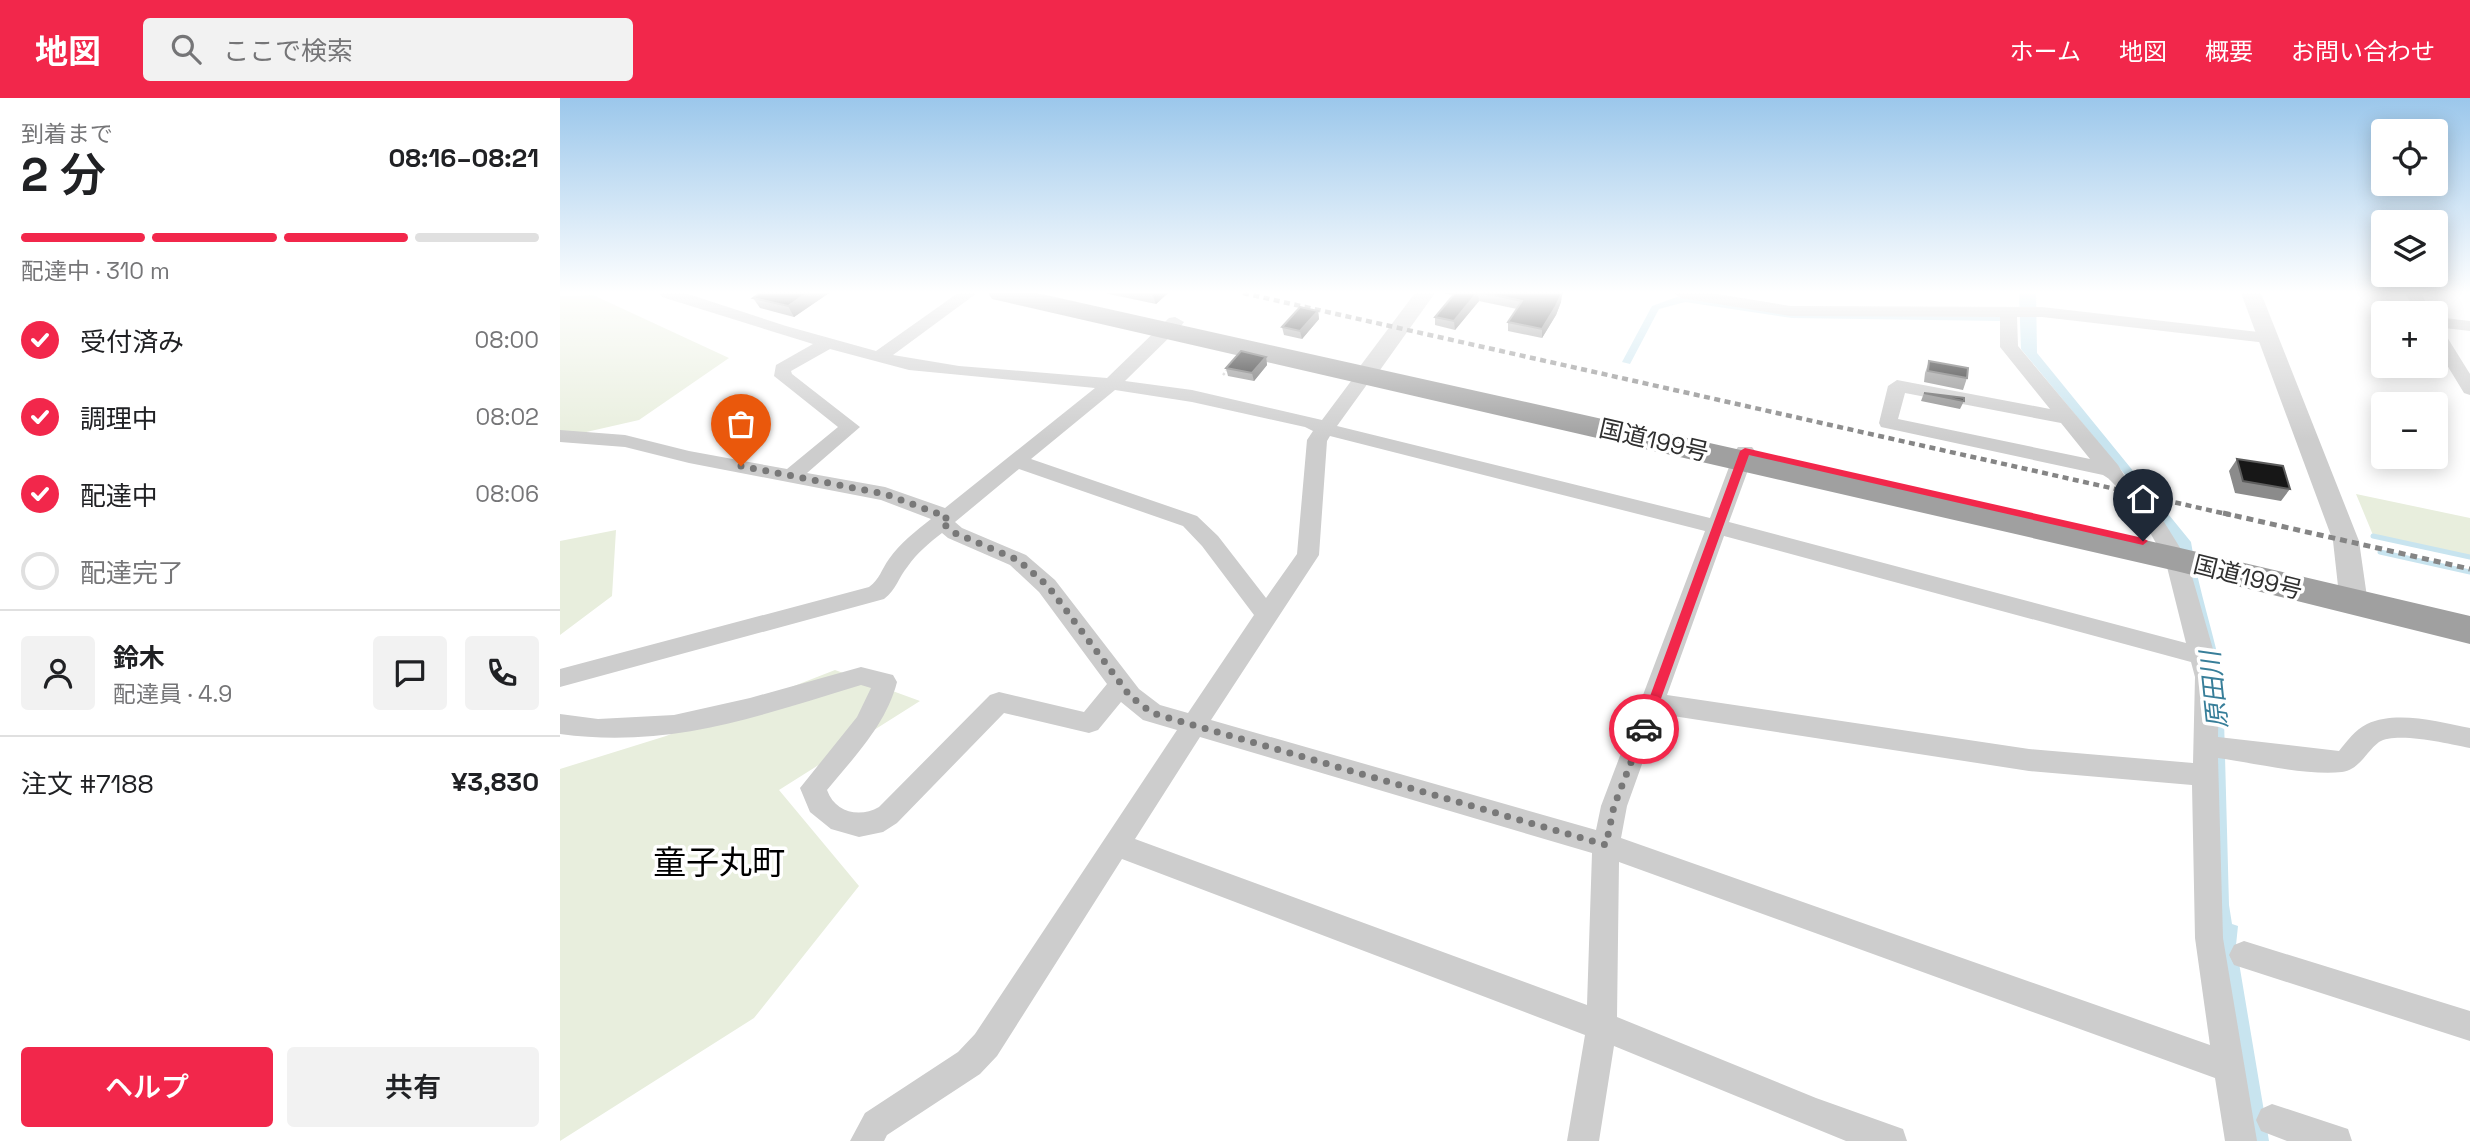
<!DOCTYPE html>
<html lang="ja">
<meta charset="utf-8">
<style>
:root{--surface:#fff;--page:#f2f2f2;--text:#202124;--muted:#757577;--line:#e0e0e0;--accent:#f2274b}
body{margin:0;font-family:"Space Grotesk","Noto Sans JP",sans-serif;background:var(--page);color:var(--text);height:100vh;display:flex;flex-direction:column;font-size:26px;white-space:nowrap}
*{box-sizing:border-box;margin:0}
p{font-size:23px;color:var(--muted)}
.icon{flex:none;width:38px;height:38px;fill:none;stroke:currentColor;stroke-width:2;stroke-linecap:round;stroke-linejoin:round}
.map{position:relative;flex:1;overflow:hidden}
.details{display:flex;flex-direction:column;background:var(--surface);width:560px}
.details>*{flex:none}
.buttons{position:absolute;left:1811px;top:21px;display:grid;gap:14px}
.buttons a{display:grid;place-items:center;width:77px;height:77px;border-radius:7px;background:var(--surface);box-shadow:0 4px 18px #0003;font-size:35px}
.pin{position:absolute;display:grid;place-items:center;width:60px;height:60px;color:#fff;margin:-72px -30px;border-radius:50% 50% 50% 0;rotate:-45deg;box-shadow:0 0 7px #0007}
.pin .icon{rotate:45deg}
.courier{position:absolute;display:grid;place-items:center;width:70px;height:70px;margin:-35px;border:5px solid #f2274b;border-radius:50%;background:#fff;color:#222;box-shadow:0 2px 9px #0007}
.head em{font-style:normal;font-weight:600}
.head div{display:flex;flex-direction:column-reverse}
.head{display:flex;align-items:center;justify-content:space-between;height:119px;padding:0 21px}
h1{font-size:46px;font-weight:600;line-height:52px}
.bar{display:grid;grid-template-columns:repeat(4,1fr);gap:10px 7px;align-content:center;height:84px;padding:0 21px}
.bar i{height:9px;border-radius:5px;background:var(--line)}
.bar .selected{background:var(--accent)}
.bar p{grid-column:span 4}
.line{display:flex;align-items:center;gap:18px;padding:0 21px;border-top:2px solid var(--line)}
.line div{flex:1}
.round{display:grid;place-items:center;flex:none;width:74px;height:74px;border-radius:7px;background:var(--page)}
ol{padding:0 21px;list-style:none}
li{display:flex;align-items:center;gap:21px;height:77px}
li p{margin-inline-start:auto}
li .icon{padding:7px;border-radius:50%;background:var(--accent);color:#fff;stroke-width:4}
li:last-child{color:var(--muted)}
li i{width:38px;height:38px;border:4px solid var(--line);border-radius:50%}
.cta{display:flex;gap:14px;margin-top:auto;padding:14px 21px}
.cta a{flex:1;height:80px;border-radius:7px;background:var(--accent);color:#fff;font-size:28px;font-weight:600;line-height:80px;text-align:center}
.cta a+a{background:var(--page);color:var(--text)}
header{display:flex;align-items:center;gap:42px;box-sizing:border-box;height:98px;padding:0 35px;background:var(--accent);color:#fff}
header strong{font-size:33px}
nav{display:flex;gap:38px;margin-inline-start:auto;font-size:24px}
.search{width:490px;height:63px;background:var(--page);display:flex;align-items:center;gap:18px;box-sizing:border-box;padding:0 24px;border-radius:7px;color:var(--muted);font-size:26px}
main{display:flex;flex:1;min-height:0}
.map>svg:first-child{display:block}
</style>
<header>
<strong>地図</strong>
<div class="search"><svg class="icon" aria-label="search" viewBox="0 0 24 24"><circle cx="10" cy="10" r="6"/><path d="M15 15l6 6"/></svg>ここで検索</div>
<nav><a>ホーム</a><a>地図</a><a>概要</a><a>お問い合わせ</a></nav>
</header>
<main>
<section class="details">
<div class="head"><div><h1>2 分</h1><p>到着まで</p></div><em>08:16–08:21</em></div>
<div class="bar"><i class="selected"></i><i class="selected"></i><i class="selected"></i><i></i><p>配達中 · 310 m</p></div>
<ol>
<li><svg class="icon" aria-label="check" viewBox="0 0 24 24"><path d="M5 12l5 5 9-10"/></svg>受付済み<p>08:00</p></li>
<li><svg class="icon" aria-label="check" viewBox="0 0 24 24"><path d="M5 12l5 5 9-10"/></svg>調理中<p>08:02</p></li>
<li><svg class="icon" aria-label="check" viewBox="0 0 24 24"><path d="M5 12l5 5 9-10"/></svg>配達中<p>08:06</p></li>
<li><i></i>配達完了</li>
</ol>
<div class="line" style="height:126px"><a class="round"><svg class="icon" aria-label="person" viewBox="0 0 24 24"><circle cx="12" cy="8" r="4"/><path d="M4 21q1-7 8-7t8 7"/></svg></a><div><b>鈴木</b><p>配達員 · 4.9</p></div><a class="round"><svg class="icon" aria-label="chat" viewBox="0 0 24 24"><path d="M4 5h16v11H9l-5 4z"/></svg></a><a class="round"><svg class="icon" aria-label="phone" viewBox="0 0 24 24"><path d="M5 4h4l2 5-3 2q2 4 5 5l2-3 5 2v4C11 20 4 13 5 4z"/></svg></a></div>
<div class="line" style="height:91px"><div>注文 #7188</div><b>¥3,830</b></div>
<div class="cta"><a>ヘルプ</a><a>共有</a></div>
</section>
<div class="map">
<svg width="1910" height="1043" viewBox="0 0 1910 1043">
<rect width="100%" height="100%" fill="#fff"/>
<!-- green -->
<path fill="#e8eedd" d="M33 197 169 260 79 322 0 340V198Z
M1796 396 1910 420V458L1813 437Z
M56 432 52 498 0 537V443Z
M275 572 360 603 219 692 299 788 194 920 0 1043V671L106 638Z"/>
<!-- water -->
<path fill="#c8e4ef" d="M1459 195H1476L1477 255 1631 444C1638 492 1655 537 1663 584L1669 807 1672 826 1678 828 1676 847 1709 1043H1689L1661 870 1652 582 1611 439 1590 407 1461 251Z
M1117 199 1234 217 1442 219V223L1232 220 1125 204 1099 211 1070 266 1062 264 1092 208Z"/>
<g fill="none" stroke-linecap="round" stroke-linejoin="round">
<!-- stream -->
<path stroke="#c8e4ef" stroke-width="5" d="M1813 438 1910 459
M1820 454 1910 474"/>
<!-- path -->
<path stroke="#cdcdcd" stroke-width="2.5" stroke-dasharray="2.5 2.5" stroke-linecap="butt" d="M663 277 669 270"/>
<!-- minor -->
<path fill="#cdcdcd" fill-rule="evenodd" d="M100 195H125L226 228 316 253 398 195H417L333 257 399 268 547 280 609 220 615 219 624 224 621 228 565 283 632 292 762 322 806 263 812 262 821 267 777 328 1150 420 1175 353 1178 349H1192L1195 353 1169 424 1626 545 1605 461 1584 424 1587 419 1594 417 1601 419 1627 461 1655 558 1659 579 1658 639 1779 653C1787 643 1795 632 1807 626 1837 612 1879 624 1910 630V650C1890 646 1836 633 1819 644 1806 654 1799 672 1782 674 1748 678 1694 665 1658 660L1663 840 1697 1043H1665L1655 980 1059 764 1057 919 1256 1000 1343 1031 1347 1043H1286L1054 948 1039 1043H1007L1025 937 562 761 437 958 420 976 327 1037 324 1043H290L305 1015 398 954 415 936 617 632 583 622 561 604 538 632 529 635 444 615 337 725 323 734 299 739 271 731 250 714 240 690 297 619 311 590 301 587C198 618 110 651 0 636V616L38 621 114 617 190 600 301 569 333 577 337 584C326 627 294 659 267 692 275 715 300 720 319 709L430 597 439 594 524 614 547 586 479 494 450 467 388 440 382 435C369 445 357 455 348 468 338 480 337 491 324 501L0 589V571L309 489C320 481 321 472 329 461 340 445 356 433 371 421L321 402 129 365 65 349 0 344V332L65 337 129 353 227 371 278 329 214 278 216 267 253 246 102 199ZM270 251 349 272 535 290 385 410 325 389 247 375 300 329 232 276 231 273ZM555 292 632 304 745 329 753 333 747 342 737 456 706 500 658 438 637 418 471 361ZM770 338 1145 433 1041 708 1036 732 651 622 759 457 767 343ZM459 371 623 428 642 448 694 517 628 615 600 607 579 591 495 482 466 457 402 430 395 424ZM1164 438 1631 564 1635 579 1633 665 1469 651 1107 597ZM1100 616 1469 673 1632 687 1635 840 1650 947 1061 740 1067 708ZM640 639 1032 755 1027 907 575 741Z
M1113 195H1151L1230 208 1482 209 1707 235 1716 240 1707 245 1482 219H1457L1458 248 1558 367 1564 377 1561 382 1554 384 1543 377 1321 329 1319 325 1328 288 1337 282 1490 311 1440 249V219L1230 218 1121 200ZM1345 295 1501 325 1530 361 1338 321Z
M1845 195H1861L1872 215H1856Z
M1876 219 1910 223V233L1876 229Z
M1876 230 1882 231 1910 276V297L1904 295 1876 249Z
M1684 843 1910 913V943L1674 867 1669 857 1674 847Z
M1712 1006 1788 1031 1792 1043H1727L1701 1033 1696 1022 1701 1011Z"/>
<!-- tertiary -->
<path fill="#cdcdcd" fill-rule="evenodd" d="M855 195H875L820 272H804L801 267Z
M1681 195H1701L1799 443 1808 506 1804 513 1794 516 1784 513 1780 506 1773 443Z"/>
<!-- trunk -->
<path fill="#a0a0a0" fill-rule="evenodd" d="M428 195H477L1616 449 1910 518V546L1616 473 441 203 432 201Z"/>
<!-- rail-far1 -->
<path stroke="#858585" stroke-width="4.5" stroke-dasharray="6 4.5" stroke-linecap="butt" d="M683 195 1671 417"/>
<!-- rail -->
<path stroke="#858585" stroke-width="5" stroke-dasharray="7 5" stroke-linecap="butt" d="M1663 415 1910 471"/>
<!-- pedestrian-bridge -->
<path stroke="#cdcdcd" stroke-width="13" d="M1554 377 1585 408"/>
</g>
<!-- wall -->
<path fill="#8b8b8b" d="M200 195H269L234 219 200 210 193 200Z
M544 195H608L596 206Z
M883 195H1002L1001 204 996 217 982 240 948 233V224L957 211 919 203 895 232 875 227V219L893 197Z
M758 213 759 221 742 241 724 237 722 229Z
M706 259 707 267 694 283 668 278 666 270Z
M1369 263 1407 280 1403 292 1364 284 1365 275Z
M1364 295 1404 303 1400 311 1361 303Z
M1677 361 1730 391 1721 403 1675 395 1669 373Z"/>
<!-- shaded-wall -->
<path fill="#5d5d5d" d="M247 195H269L234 219 228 208Z
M592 195H608L596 206Z
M917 195H918L919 203 895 232 894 223Z
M1002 195 1001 204 996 217 982 240V231Z
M758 213 759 221 742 241 740 233Z
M706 259 707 267 694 283 692 275Z"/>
<!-- building -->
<path fill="#171717" stroke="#5d5d5d" stroke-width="2" d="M200 195H247L228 208 193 200Z
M895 195H917L894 223 875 219Z
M924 195H1002L996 208 982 231 948 224 962 203Z
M740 209 758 213 740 233 722 229Z
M681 253 706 259 692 275 666 270Z
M1369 263 1408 270 1407 280 1368 273Z
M1364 295 1404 300V303Z
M1677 361 1723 368 1730 391 1683 383Z"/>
<!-- sky -->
<linearGradient id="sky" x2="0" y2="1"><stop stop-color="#9bc7eb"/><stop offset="0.57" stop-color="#fff"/><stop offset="1" stop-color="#fff" stop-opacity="0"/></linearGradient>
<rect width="1910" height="341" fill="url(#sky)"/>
<!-- route -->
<path fill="#f2274b" d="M1185 350 1583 440 1588 443 1583 447 1189 357 1090 631 1088 634H1079L1078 631 1180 353Z"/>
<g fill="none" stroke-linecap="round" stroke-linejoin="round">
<!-- done -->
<path stroke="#787878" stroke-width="7" stroke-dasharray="0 12.6" d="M181 368 325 396 387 419 381 424 395 435 458 462 488 488 570 598 592 615 1046 747 1054 708 1084 631"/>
</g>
<g text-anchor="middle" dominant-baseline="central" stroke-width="7" stroke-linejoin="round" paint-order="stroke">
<!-- street labels -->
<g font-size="24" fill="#303030" stroke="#fff">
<text transform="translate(1094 342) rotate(13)">国道199号</text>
<text transform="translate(1688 479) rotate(14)">国道199号</text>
</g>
<!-- water labels -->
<g font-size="26" font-style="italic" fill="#377e99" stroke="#fff">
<text transform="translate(1654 592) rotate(-96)">原田川</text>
</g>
<!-- near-quarter labels -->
<g font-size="33" fill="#000" stroke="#fff">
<text x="159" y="765">童子丸町</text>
</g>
</g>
</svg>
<div class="buttons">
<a><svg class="icon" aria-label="locate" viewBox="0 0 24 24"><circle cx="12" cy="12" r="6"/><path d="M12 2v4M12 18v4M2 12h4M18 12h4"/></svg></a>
<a><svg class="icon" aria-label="layers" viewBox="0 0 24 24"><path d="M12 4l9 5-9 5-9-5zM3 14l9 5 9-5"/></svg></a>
<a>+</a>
<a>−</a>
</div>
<div class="pin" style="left:181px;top:368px;background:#ea580c"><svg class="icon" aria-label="bag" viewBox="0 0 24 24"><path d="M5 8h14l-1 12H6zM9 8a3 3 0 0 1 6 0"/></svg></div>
<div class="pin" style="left:1583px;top:443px;background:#1f2937"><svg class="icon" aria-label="home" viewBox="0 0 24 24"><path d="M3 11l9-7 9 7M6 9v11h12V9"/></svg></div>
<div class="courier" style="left:1084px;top:631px"><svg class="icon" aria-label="car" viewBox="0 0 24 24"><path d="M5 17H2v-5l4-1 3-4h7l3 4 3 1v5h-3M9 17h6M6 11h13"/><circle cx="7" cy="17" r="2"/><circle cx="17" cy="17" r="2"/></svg></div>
</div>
</main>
